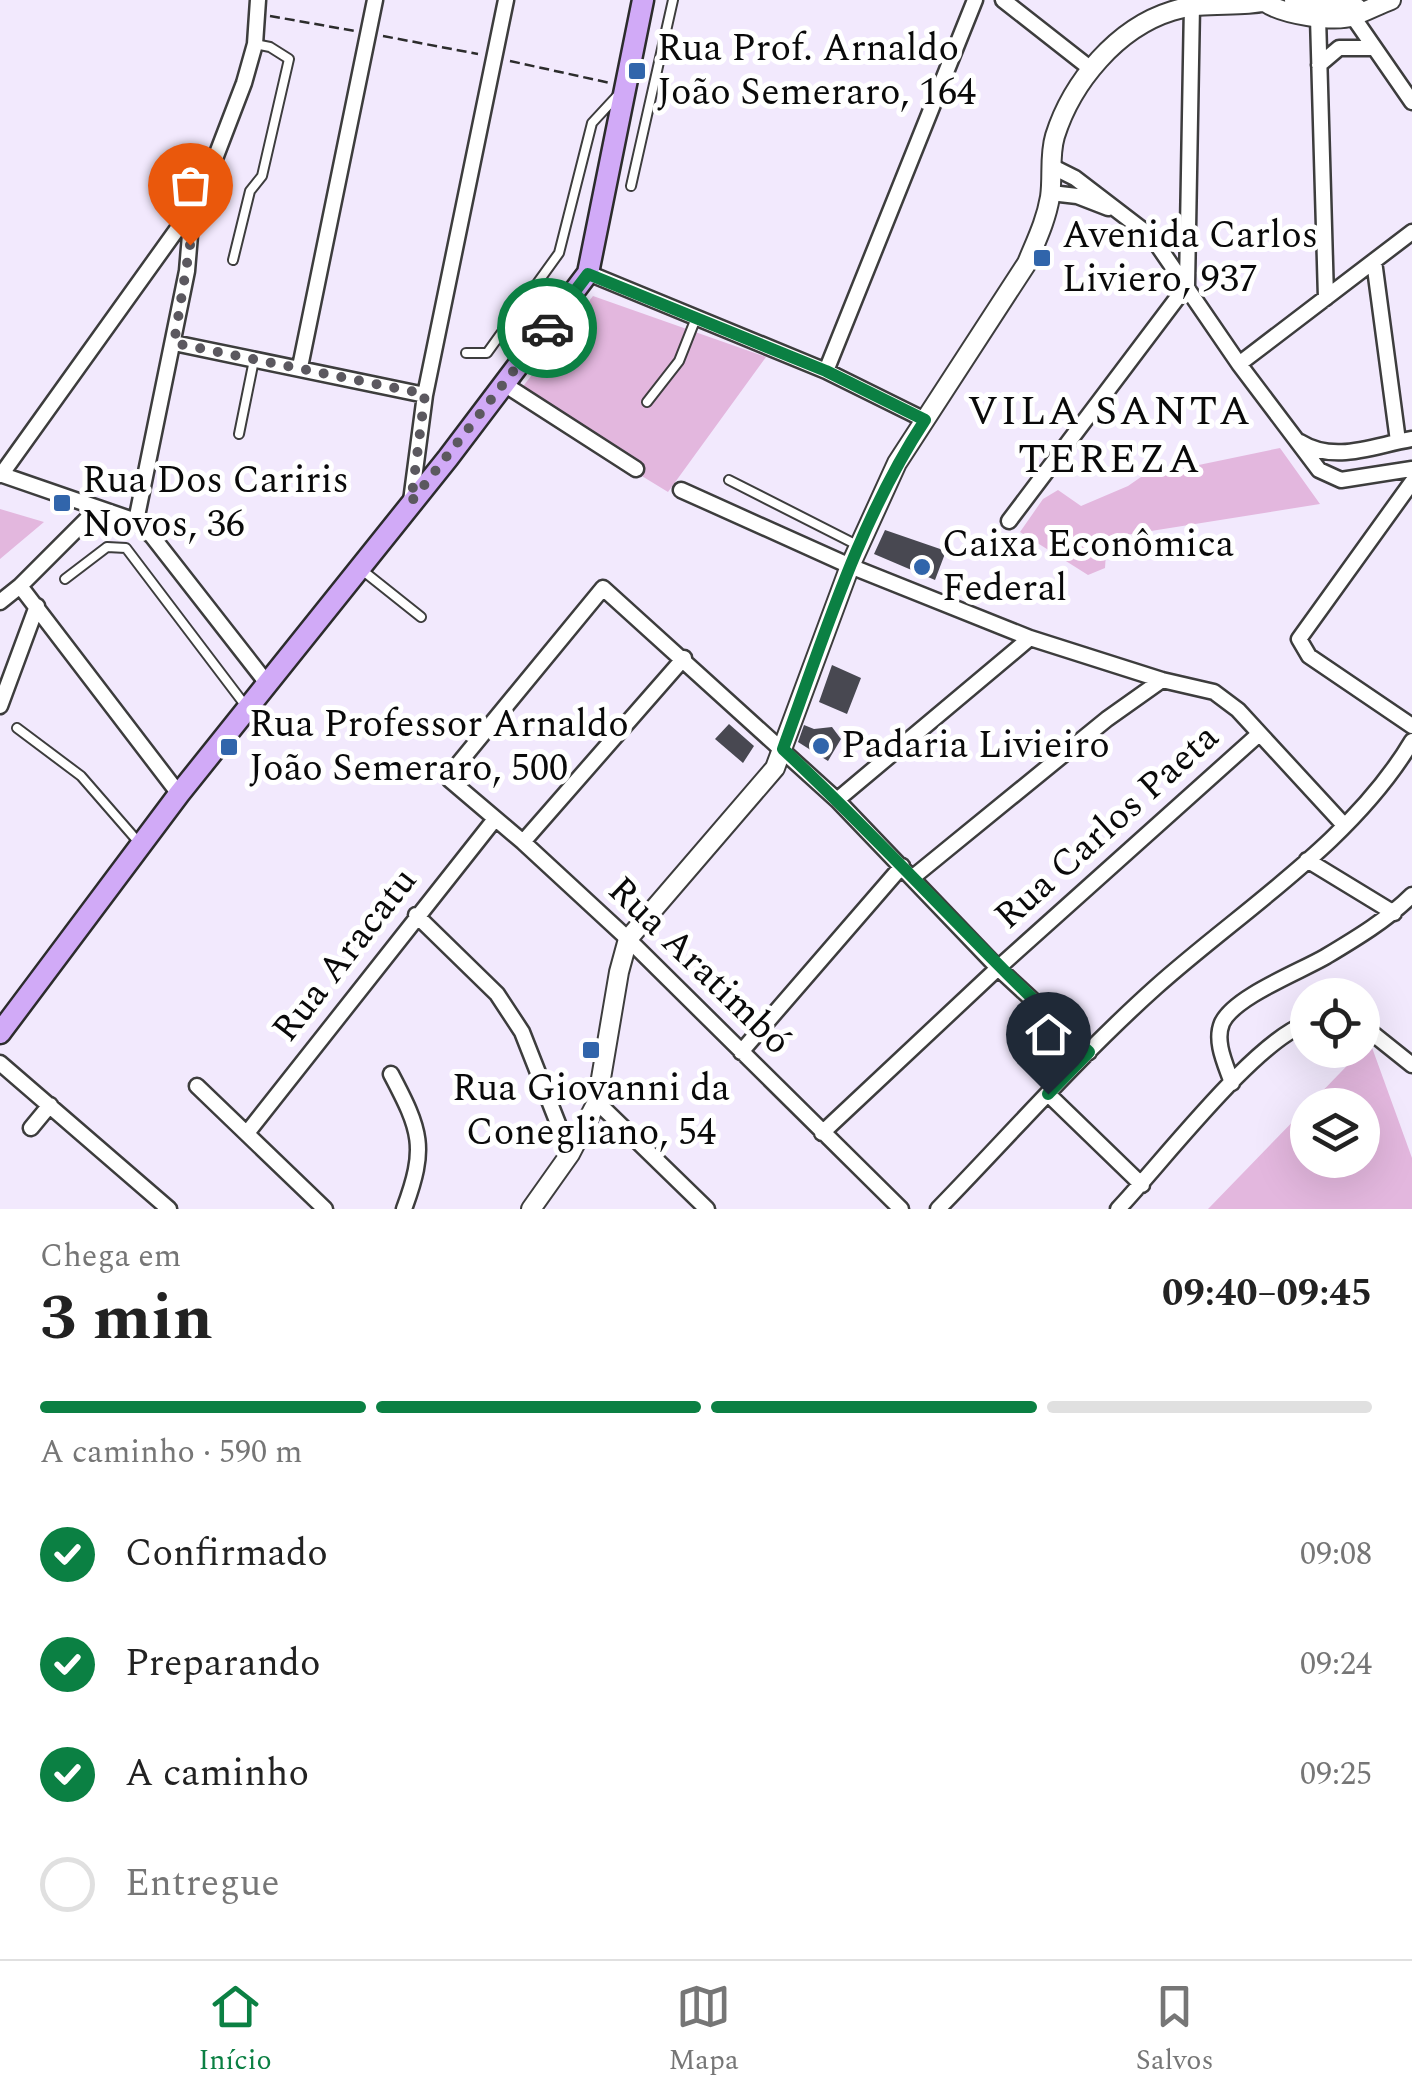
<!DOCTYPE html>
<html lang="pt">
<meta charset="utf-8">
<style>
:root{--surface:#fff;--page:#f6f6f6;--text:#222;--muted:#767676;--line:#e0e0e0;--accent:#0b8043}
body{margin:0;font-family:Spectral,serif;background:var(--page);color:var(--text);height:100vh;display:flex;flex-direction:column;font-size:38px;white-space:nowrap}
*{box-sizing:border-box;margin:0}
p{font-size:32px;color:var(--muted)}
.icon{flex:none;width:55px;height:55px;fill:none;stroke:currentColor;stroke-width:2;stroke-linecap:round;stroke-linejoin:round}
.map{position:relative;height:1209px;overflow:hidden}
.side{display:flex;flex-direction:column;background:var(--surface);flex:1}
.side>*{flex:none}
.buttons{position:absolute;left:1290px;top:978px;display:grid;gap:20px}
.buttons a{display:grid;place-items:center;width:90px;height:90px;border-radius:50%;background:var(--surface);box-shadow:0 10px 40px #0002;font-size:50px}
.pin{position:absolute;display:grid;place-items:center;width:85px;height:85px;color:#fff;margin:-102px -42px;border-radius:50% 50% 50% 0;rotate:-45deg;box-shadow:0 0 10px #0007}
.pin .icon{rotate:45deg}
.courier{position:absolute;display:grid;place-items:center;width:100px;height:100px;margin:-50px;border:8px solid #0b8043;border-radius:50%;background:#fff;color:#222;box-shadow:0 2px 12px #0007}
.summary em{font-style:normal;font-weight:700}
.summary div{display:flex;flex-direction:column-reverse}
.summary{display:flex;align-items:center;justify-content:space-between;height:170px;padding:0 40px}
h1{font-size:65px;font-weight:700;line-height:75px}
.bar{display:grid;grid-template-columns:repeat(4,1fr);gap:15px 10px;align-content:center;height:120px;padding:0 40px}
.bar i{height:12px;border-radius:8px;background:var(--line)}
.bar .active{background:var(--accent)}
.bar p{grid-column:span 4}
ol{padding:0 40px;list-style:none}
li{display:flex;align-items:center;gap:30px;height:110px}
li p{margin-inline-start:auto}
li .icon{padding:10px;border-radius:50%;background:var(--accent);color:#fff;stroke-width:4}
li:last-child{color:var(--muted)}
li i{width:55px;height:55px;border:5px solid var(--line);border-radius:50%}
.dock{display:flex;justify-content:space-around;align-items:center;height:140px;border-top:2px solid var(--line);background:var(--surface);font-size:28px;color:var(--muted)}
.dock a{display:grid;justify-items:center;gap:5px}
.dock .active{color:var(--accent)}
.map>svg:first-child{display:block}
</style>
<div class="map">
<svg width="1412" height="1209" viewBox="0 0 1412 1209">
<rect width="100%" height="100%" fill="#f2e9fd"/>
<!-- green -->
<path fill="#e3b7de" d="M593 296 766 357 668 492 514 398Z
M1280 448 1320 504 1107 538 1105 568 1088 575 1020 532 1043 499 1058 490 1081 506 1128 486 1141 477Z
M0 509 44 522 0 559Z
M1370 1042 1412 1158V1209H1208L1307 1107 1308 1160H1362V1105H1309Z"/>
<!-- building -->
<path fill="#484851" d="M885 530 946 551 935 580 874 554Z
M832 665 861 678 847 714 819 702Z
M729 724 754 746 743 763 715 739Z
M804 725 814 729 832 727 841 739 828 761 798 742Z"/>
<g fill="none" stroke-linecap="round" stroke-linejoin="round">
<!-- service casing -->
<g stroke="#3d3d3d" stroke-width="12">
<path id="service" d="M631 186 673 0
M233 260 250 191 262 176 289 59 270 47 255 44
M466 353H487L559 253 592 123 617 96
M647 402 679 361 696 318
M239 434 254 360
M729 480 859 546
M362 570 421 617
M65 579 107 547 126 548 245 705
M17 728 81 776 141 845"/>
</g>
<!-- minor casing -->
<g stroke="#3d3d3d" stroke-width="19">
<path id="minor" d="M1003 0 1091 69
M1347 8 1412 102
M1318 17 1326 298
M1319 65 1339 48H1373
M1051 166 1075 178 1152 237 1239 364 1319 470 1341 480 1412 469
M1051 193 1077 196 1108 208
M1374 261 1398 441
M588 273 826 371 925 420
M174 343 425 395
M1239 364 1412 232
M300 367 375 0
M826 371 975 0
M504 384 636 469
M1300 442C1335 464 1375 445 1412 439
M0 474 136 521 152 536 266 682
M1 475 188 214 216 156 244 83 255 44 258 0
M1412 482 1299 639 1309 656 1412 726
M681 490 850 566 1030 638 1162 680 1214 692 1238 710 1343 824
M411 501 425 395 506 0
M136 521 187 271 190 235 188 214
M1009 521 1187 285 1192 5
M20 586 179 794
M0 602 20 586 97 509
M0 706 37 606
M837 800 1030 638
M523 842 684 658
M1307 860 1394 913
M912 878 1107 719 1162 680
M416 915 497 994 522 1032 570 1154
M1362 1025 1412 1065
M741 1052 902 866
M0 1063 169 1209
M391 1074C421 1131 427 1147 404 1209
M1232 1083C1226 1065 1214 1042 1222 1023 1234 997 1299 972 1325 957 1355 939 1387 920 1412 895
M197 1086 325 1209
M1048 1094 1142 1185
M597 1102 707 1209
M31 1128 50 1105
M247 1133 495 819
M822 1133 998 968 1259 734
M901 1209 628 939 523 842 450 780V774L603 588 837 800 998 968 1089 1052
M938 1209C1010 1135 1079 1056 1156 987 1242 910 1352 842 1412 741
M1118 1209C1160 1165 1256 1039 1308 1023"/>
</g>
<!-- tertiary casing -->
<g stroke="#3d3d3d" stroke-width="22">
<path id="tertiary" d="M1294 0 1357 8
M1265 2C1281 14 1334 23 1353 16 1365 12 1378 5 1391 0
M531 1209 570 1154 597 1102 619 972 628 939 775 768 850 566 897 463 1027 263C1036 241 1046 221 1050 197 1053 177 1049 156 1055 136 1072 82 1117 28 1172 11 1206 0 1240 9 1271 0"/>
</g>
<!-- secondary casing -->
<g stroke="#2c2c2c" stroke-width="25">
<path id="secondary" d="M0 1033 179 794 448 458 588 273 643 0"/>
</g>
<!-- path -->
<path stroke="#2c2c2c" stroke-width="2.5" stroke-dasharray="10 5" stroke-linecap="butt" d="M270 16 355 31
M383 36 478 54
M510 61 610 83"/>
<!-- service -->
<use href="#service" stroke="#fff" stroke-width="8"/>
<!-- minor -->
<use href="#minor" stroke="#fff" stroke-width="14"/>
<!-- tertiary -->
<use href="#tertiary" stroke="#fff" stroke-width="18"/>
<!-- secondary -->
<use href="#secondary" stroke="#d1aaf7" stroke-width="20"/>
</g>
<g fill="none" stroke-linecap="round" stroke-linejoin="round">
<!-- done -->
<path stroke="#5b585f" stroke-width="10" stroke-dasharray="0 18" d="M190 245 174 343 425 394 411 502 547 328"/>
<!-- route -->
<path stroke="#0b8043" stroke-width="12" d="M547 328 588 274 826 371 925 420C859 520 824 637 783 749 888 847 983 955 1089 1052L1048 1094"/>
</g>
<!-- markers -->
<g fill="#3165ab" stroke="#fff" stroke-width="4">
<rect x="627" y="61" width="20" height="20" rx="5"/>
<rect x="1032" y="248" width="20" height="20" rx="5"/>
<rect x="52" y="493" width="20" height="20" rx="5"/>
<circle cx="922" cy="567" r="10"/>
<circle cx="821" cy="746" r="10"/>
<rect x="219" y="737" width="20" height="20" rx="5"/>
<rect x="581" y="1040" width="20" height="20" rx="5"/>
</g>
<g text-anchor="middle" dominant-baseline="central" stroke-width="10" stroke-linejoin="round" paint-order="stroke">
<!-- poi labels -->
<g font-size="38" fill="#0a0a0a" stroke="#fff" text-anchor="start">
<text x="657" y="49">Rua Prof. Arnaldo<tspan x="657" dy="44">João Semeraro, 164</tspan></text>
<text x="1062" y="236">Avenida Carlos<tspan x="1062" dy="44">Liviero, 937</tspan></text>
<text x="82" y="481">Rua Dos Cariris<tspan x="82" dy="44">Novos, 36</tspan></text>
<text x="942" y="545">Caixa Econômica<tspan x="942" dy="44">Federal</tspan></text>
<text x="249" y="725">Rua Professor Arnaldo<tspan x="249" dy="44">João Semeraro, 500</tspan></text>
<text x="841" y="746">Padaria Livieiro</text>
<text x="591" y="1089" text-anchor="middle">Rua Giovanni da<tspan x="591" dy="44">Conegliano, 54</tspan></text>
</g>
<!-- street labels -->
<g font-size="38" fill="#0a0a0a" stroke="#fff">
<text transform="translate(1107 827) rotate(-42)">Rua Carlos Paeta</text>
<text transform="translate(345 955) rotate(-52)">Rua Aracatu</text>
<text transform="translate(699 966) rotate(44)">Rua Aratimbó</text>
</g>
<!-- quarter labels -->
<g font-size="42" letter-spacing="2.5" fill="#0a0a0a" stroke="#fff">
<text x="1110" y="411">VILA SANTA<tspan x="1110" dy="48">TEREZA</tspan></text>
</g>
</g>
</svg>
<div class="buttons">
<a><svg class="icon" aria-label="locate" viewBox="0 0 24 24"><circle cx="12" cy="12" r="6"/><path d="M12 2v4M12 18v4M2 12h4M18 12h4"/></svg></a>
<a><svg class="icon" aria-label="layers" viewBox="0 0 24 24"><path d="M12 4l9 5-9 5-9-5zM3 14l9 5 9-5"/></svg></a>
</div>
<div class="pin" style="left:190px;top:245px;background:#ea580c"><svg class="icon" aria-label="bag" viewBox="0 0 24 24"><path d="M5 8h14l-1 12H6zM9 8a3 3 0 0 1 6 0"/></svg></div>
<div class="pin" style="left:1048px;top:1094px;background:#1f2937"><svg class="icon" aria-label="home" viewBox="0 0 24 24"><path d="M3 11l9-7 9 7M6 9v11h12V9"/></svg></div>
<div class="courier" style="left:547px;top:328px"><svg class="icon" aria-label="car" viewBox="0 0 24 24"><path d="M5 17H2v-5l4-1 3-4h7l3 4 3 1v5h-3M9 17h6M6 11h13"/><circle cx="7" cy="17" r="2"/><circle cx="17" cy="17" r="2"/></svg></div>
</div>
<section class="side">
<div class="summary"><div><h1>3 min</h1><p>Chega em</p></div><em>09:40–09:45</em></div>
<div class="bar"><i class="active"></i><i class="active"></i><i class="active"></i><i></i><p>A caminho · 590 m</p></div>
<ol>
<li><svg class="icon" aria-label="check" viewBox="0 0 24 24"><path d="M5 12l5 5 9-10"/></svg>Confirmado<p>09:08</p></li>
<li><svg class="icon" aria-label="check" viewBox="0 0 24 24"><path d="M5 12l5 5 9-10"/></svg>Preparando<p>09:24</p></li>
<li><svg class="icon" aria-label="check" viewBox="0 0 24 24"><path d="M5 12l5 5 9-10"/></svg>A caminho<p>09:25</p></li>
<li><i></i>Entregue</li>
</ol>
</section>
<nav class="dock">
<a class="active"><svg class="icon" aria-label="home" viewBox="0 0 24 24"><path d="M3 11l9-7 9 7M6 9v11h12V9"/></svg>Início</a>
<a><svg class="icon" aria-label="map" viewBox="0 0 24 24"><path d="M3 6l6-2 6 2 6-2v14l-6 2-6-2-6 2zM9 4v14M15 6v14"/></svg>Mapa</a>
<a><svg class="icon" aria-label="saved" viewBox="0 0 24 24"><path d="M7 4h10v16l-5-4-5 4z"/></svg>Salvos</a>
</nav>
